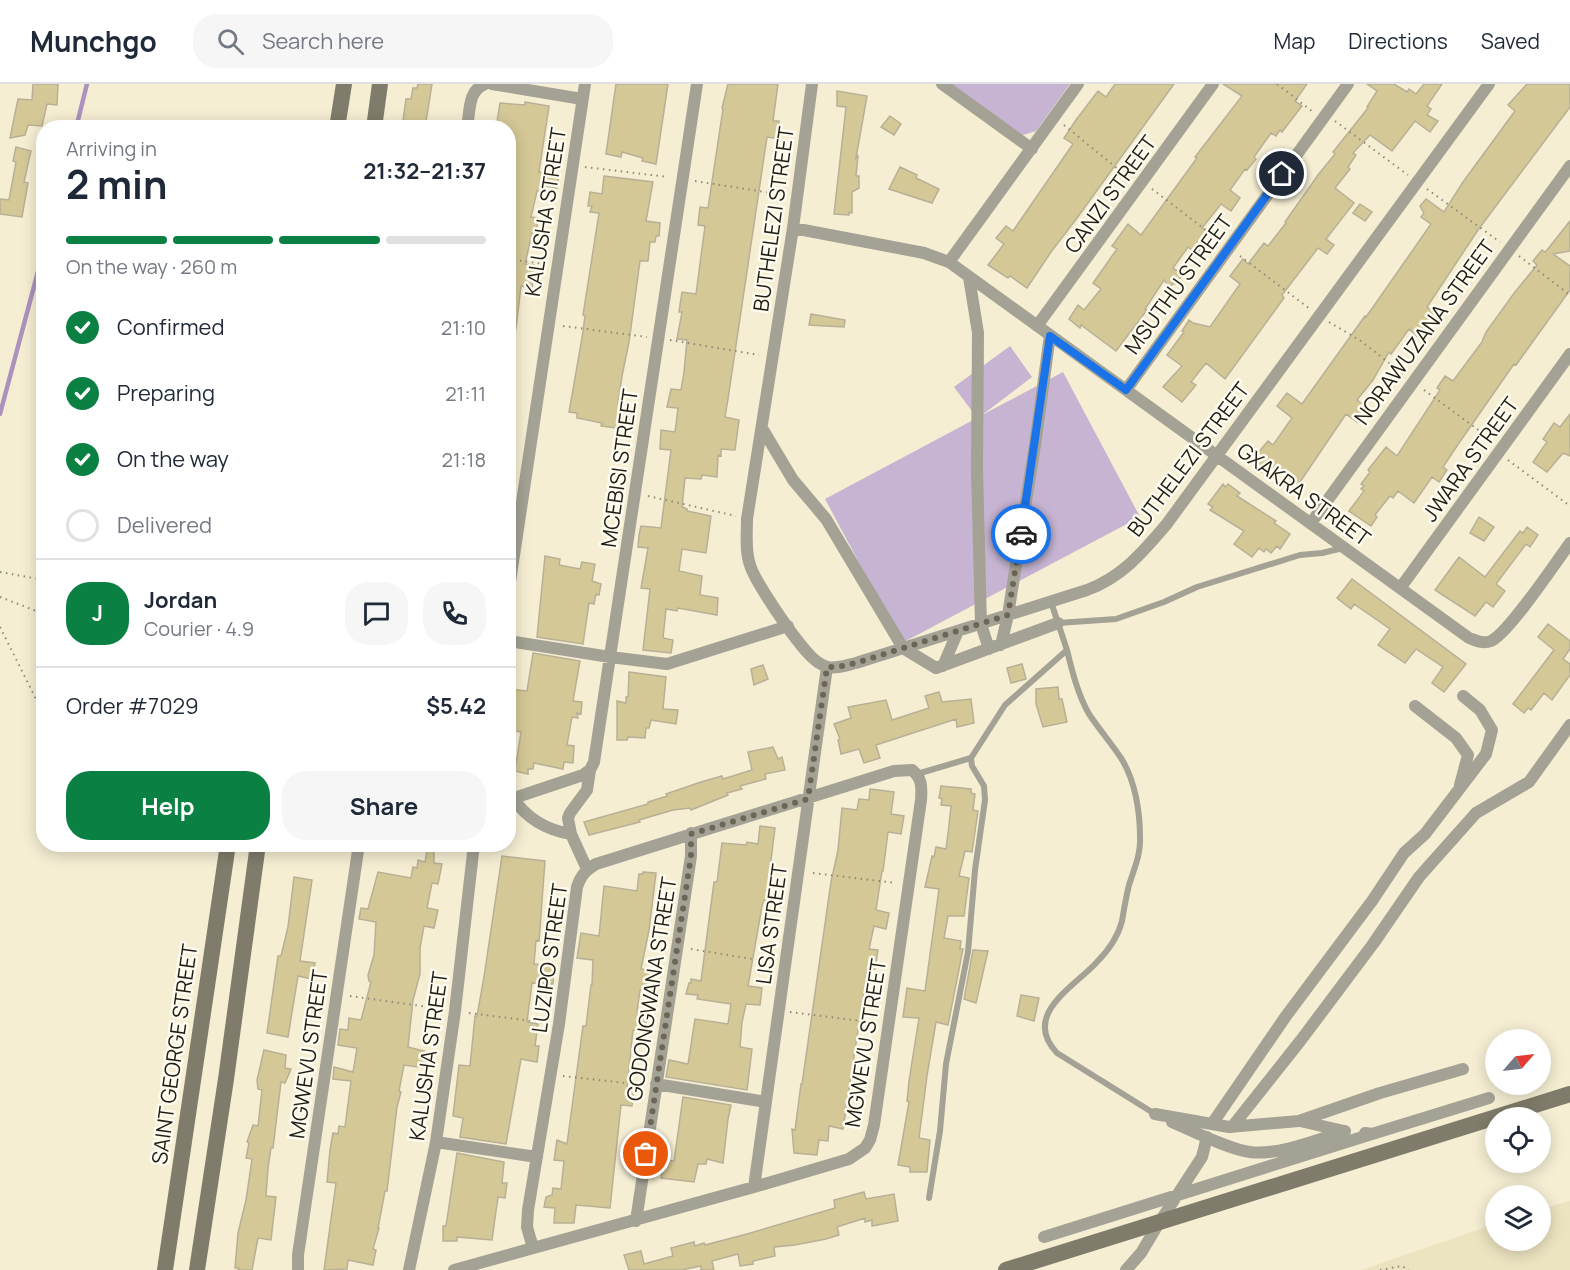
<!DOCTYPE html>
<meta charset="utf-8">
<style>
:root{--surface:#fff;--page:#f6f6f7;--text:#1f2937;--muted:#747a83;--line:#e0e1e3;--accent:#0b8043}
body{margin:0;font-family:Manrope,sans-serif;background:var(--page);color:var(--text);height:100vh;display:flex;flex-direction:column;font-size:22px;white-space:nowrap}
*{box-sizing:border-box;margin:0}
p{font-size:20px;color:var(--muted)}
.icon{flex:none;width:33px;height:33px;fill:none;stroke:currentColor;stroke-width:2;stroke-linecap:round;stroke-linejoin:round}
.map{position:relative;flex:1;overflow:hidden}
.side{position:absolute;left:36px;top:36px;width:480px;height:732px;display:flex;flex-direction:column;background:var(--surface);border-radius:24px;box-shadow:0 3px 15px #0003}
.side>*{flex:none}
.needle{width:39px;rotate:62deg}
.buttons{position:absolute;left:1485px;top:945px;display:grid;gap:12px}
.buttons a{display:grid;place-items:center;width:66px;height:66px;border-radius:50%;background:var(--surface);box-shadow:0 3px 15px #0003;font-size:30px}
.pin{position:absolute;display:grid;place-items:center;width:51px;height:51px;color:#fff;margin:-26px;border:3px solid #fff;border-radius:50%;box-shadow:0 2px 6px #0007}
.courier{position:absolute;display:grid;place-items:center;width:60px;height:60px;margin:-30px;border:4px solid #1a73e8;border-radius:50%;background:#fff;color:#222;box-shadow:0 2px 8px #0007}
.overview em{font-style:normal;font-weight:700}
.overview div{display:flex;flex-direction:column-reverse}
.overview{display:flex;align-items:center;justify-content:space-between;height:102px;padding:0 30px}
h1{font-size:39px;font-weight:700;line-height:45px}
.bar{display:grid;grid-template-columns:repeat(4,1fr);gap:9px 6px;align-content:center;height:72px;padding:0 30px}
.bar i{height:8px;border-radius:4px;background:var(--line)}
.bar .active{background:var(--accent)}
.bar p{grid-column:span 4}
.line{display:flex;align-items:center;gap:15px;padding:0 30px;border-top:2px solid var(--line)}
.line div{flex:1}
.round{display:grid;place-items:center;flex:none;width:63px;height:63px;border-radius:24px;background:var(--page)}
ol{padding:0 30px;list-style:none}
li{display:flex;align-items:center;gap:18px;height:66px}
li p{margin-inline-start:auto}
li .icon{padding:6px;border-radius:50%;background:var(--accent);color:#fff;stroke-width:4}
li:last-child{color:var(--muted)}
li i{width:33px;height:33px;border:3px solid var(--line);border-radius:50%}
.action{display:flex;gap:12px;margin-top:auto;padding:12px 30px}
.action a{flex:1;height:69px;border-radius:24px;background:var(--accent);color:#fff;font-size:24px;font-weight:700;line-height:69px;text-align:center}
.action a+a{background:var(--page);color:var(--text)}
header{display:flex;align-items:center;gap:36px;box-sizing:border-box;height:84px;padding:0 30px;background:var(--surface);border-bottom:2px solid var(--line)}
header strong{font-size:28px}
nav{display:flex;gap:33px;margin-inline-start:auto;font-size:21px}
.search{width:420px;height:54px;background:var(--page);display:flex;align-items:center;gap:15px;box-sizing:border-box;padding:0 21px;border-radius:24px;color:var(--muted);font-size:22px}
.map>svg:first-child{display:block}
</style>
<header>
<strong>Munchgo</strong>
<div class="search"><svg class="icon" aria-label="search" viewBox="0 0 24 24"><circle cx="10" cy="10" r="6"/><path d="M15 15l6 6"/></svg>Search here</div>
<nav><a>Map</a><a>Directions</a><a>Saved</a></nav>
</header>
<div class="map">
<svg width="1570" height="1186" viewBox="0 0 1570 1186">
<rect width="100%" height="100%" fill="#f5eed3"/>
<!-- built -->
<path fill="#ece3c0" d="M1570 1117V1186H1361L1495 1140 1496 1156H1540L1541 1125Z"/>
<!-- green -->
<path fill="#c6b4d2" d="M950 0H1070L1036 47 1023 51 1017 49Z
M1010 262 1032 293 982 331 1063 288 1140 433 902 559 825 415 977 334 954 303Z"/>
<g fill="none" stroke-linecap="round" stroke-linejoin="round">
<!-- stream -->
<path stroke="#ac93bd" stroke-width="4.5" d="M76 44 87 0
M0 330 44 165"/>
</g>
<!-- building -->
<path fill="#d5c897" stroke="#b7b096" stroke-width="1.5" d="M33 0H58L57 21 47 20 42 42 28 41 25 51 10 54 18 15 32 16Z
M418 0H432L425 44H402L406 15H411L413 4H417Z
M616 0H668L656 80 642 77 643 74 622 68 621 73 606 70Z
M728 0H778L773 37H779V42L782 43 780 55 767 53 728 315 725 333 739 336 735 366 721 365V372L718 371 717 393 702 391 701 395 685 394 682 423 687 425V427L711 432 706 469 682 465 679 487 702 492 700 511 718 514 717 531 678 524 677 527 666 525 663 554 673 556 671 569 643 566 650 505 641 504 648 464 638 463 639 451 641 442 661 444 671 366 660 365 661 346 675 348 678 324 667 323 671 305 681 306 684 288 687 256 677 255 682 228H679L682 208 696 210 705 142 698 141 700 123 708 124 723 25 722 24Z
M1115 0H1174L1077 134 1051 168 1027 204 1010 192 1008 194 988 181 1004 160 996 154 1006 142 1013 147 1073 60 1064 54 1076 36 1098 7 1106 13Z
M1223 0H1307L1295 17 1302 22 1282 48 1280 46 1276 52 1271 49 1254 73 1256 75 1247 86 1245 85 1230 106 1240 114 1231 127 1221 120 1202 144 1213 151 1205 163 1203 161 1197 170 1188 163 1173 184 1183 191 1175 200 1173 199 1170 203 1164 196 1149 219 1145 225 1147 226 1116 267 1081 241 1080 244 1069 235 1078 221 1084 226 1101 205 1093 199 1117 165 1112 162 1128 140 1141 151 1197 74 1195 73 1242 12Z
M1367 0H1394L1407 8 1409 5 1416 10 1424 0H1442L1427 22 1431 25 1427 31 1438 37 1430 48 1415 37 1392 67 1370 51 1353 69 1356 71 1348 83 1350 85 1335 104 1354 119 1326 155 1334 161 1327 170 1318 164 1282 211 1284 214 1225 295 1206 279 1191 298 1196 301 1182 318 1163 303 1182 282 1167 271 1184 248 1182 247 1189 236 1193 239 1210 243 1240 200 1230 192 1243 175 1248 180 1264 159 1268 162 1286 139 1285 138 1318 91 1335 70 1333 68 1368 24 1367 23 1377 7Z
M1527 0H1570V23L1478 146 1427 223 1436 229 1417 252 1409 245 1391 270 1389 268 1373 296 1357 316 1367 324 1357 338 1346 330 1298 401 1269 380 1262 388 1253 380 1259 372 1257 370 1268 357 1273 361 1292 334 1277 322 1287 309 1302 320 1365 232 1366 233 1378 216 1431 140 1421 133 1424 129 1420 122 1426 115 1444 128 1463 98 1515 27 1508 21Z
M837 7 867 12 856 74 858 72 856 92H859V104L852 108V129L849 128V131L834 130 846 23 837 22Z
M525 18 549 22 539 88 559 91 557 104 541 101V108L537 107 531 133 538 134 536 150 532 149 525 180 534 181 532 204 521 202 516 245 508 244V187L512 160H508V44H496L500 19 525 21Z
M890 32 901 40 894 51 881 43Z
M16 63 31 67 24 98 28 99 22 133 0 130V115L9 116 16 78 13 77Z
M900 83 917 91 916 94 939 105 932 119 889 105Z
M604 92 653 98 646 137 660 139 659 152H656L655 158H650L648 177H640L629 258 622 292 618 320 628 321V327L632 328 630 346 601 342 602 339 577 334V329L569 328 582 254 585 232 583 231 599 129 590 128 592 122H588L590 108 602 110Z
M1360 120 1372 128 1365 137 1353 129Z
M1570 137V167L1553 170 1570 182V206L1516 281 1514 280 1459 359 1443 383 1447 386 1439 398 1432 393 1414 419 1398 407 1393 414 1390 412 1375 431 1377 433 1371 442 1349 427 1364 407 1361 405 1364 402 1361 400 1370 388 1368 386 1386 363 1397 372 1440 306 1437 304 1445 292 1453 297 1482 258 1486 248 1515 208 1537 181 1533 177 1542 166 1545 168 1547 166Z
M811 230 845 236 844 243 809 241Z
M1570 330V372L1563 369 1547 388 1533 378 1547 358 1543 355 1554 339 1560 343Z
M1223 400 1225 403 1228 400 1240 409 1237 412 1276 437 1274 439 1290 450 1280 465 1277 462 1271 469 1266 465 1264 468 1259 464 1252 473 1234 460 1244 447 1210 426 1213 423 1208 420Z
M1479 433 1494 443 1484 457 1470 449Z
M1527 443 1538 451 1530 463 1526 460 1496 500 1505 507 1493 523 1486 518 1475 532 1435 506 1459 473 1485 493 1520 447 1523 449Z
M545 472 560 475 559 481 580 485 582 478 595 480 592 497 601 500 599 511 596 510 594 520 589 519 583 560 537 553Z
M1352 495 1466 580 1444 608 1432 599 1443 583 1416 565 1405 579 1378 561 1390 545 1354 520 1351 525 1337 514Z
M1548 540 1570 557V565L1563 575 1570 580V591L1552 616 1544 609 1531 626 1528 624 1524 629 1513 620 1554 566 1538 553Z
M533 569 580 577 573 617 582 618 581 630 577 629 578 634 572 633 567 661 574 662 573 679 564 678 563 685 534 679 533 685H528V690L515 687 521 648 508 646V614L510 605 527 607Z
M1022 580 1026 595 1011 599 1007 584Z
M763 581 768 595 754 601 751 585Z
M629 588 666 593 663 625 678 626 676 640 651 636 649 644H646L645 654 628 653 627 656H617V617L626 619V613H628Z
M1058 603 1059 615H1062L1067 638 1043 643 1036 620V605Z
M939 608 942 618 971 615 974 639 957 643 956 635 876 661 880 674 864 679 859 665 841 670 838 656 840 655 834 640 851 634 848 623 886 616 892 636 929 624 925 612Z
M773 663 778 675 782 673 785 686 765 690 766 695 740 702 742 705 727 709 728 711 691 726 690 724 673 726 639 736 640 738 589 751 584 738 648 720V718L667 712 666 710 701 698 722 692 723 695 752 686 748 668Z
M941 702 971 705V709L975 710 973 726 978 727 972 768 965 767 959 792 969 794 964 832H948L944 854 961 857 960 865H963L948 941 936 938 927 992 919 1054 930 1056 927 1088H910V1083L898 1081 909 1018 907 1017 909 997 919 934 903 933 907 904 925 907 939 805 925 803 932 772 934 773 936 763 946 765 949 741 951 722 941 721 942 715 939 714Z
M870 705 894 708 891 730 904 732 901 750 888 748 883 787H882L876 826 889 829 886 845 874 842 869 865 878 866 875 885 867 887 843 1045 829 1042 828 1057 819 1056 817 1071 794 1069 792 1045 795 1046 801 1000H802L831 798 838 766 842 724 857 726 859 715 869 716Z
M760 742 775 744 766 816H764L762 822 748 902 762 904 760 921 746 920 742 938 740 963 752 965 747 1006 666 993 669 976 688 980 695 935 728 940 731 920 697 915 698 911 686 910 689 899H691V895L701 897 714 798H717L722 759 746 761 747 758 758 760Z
M428 760H434V779L442 780 438 800 432 799 427 824 438 826 434 844 424 842 420 864V890L413 916 408 963 428 968 425 984 404 981 399 1007 401 1008 397 1023 387 1107H385L378 1144H379L373 1165 376 1166 373 1181 348 1176 347 1185 324 1186 336 1099 327 1098 330 1066 333 1049 338 1050 339 1042 345 1043 351 997 333 995 334 983 353 988 357 964 338 961 340 945 348 946 349 934 361 936 371 898 369 897 368 891 374 871 376 838 359 835 361 824 368 825 378 788 411 794 413 783 417 784 418 776 425 778Z
M502 772 545 777 539 857 536 856 534 880 554 882 553 900 532 899 527 938 538 940 535 962H539L537 978 521 975 506 1060 460 1053 463 1034 453 1032 459 981 470 982 475 932H477L484 893Z
M643 788 656 789 649 846 641 885 654 887 651 908 640 906 637 928 646 929V947L633 946 627 1003 634 1004 632 1022 621 1021 610 1124 576 1121 574 1139H554L555 1124 544 1123 546 1113 552 1111 553 1104 561 1105 564 1077 554 1076 557 1056 567 1060 583 942H586L591 901H592L593 876 577 874 581 849 599 852 604 802 637 807 639 790H643Z
M294 793 312 796 300 877 315 879 312 895 298 892 288 953 267 949 278 872H281L288 843Z
M973 866 988 867 976 919 964 915Z
M1021 911 1039 914 1034 937 1017 932Z
M264 966 286 971 285 984 291 985 285 999 281 998 273 1064H271L268 1084 266 1112 276 1113 271 1156 258 1154 252 1186H238L239 1184H235L238 1149 246 1116 252 1075 246 1074 249 1059 247 1058 253 1041 258 1042 262 1006 258 1005 257 996Z
M683 1013 731 1021 728 1035 723 1079 707 1075 706 1080H698L694 1098 661 1094 664 1076 674 1077Z
M457 1069 504 1078 502 1099H507L505 1114 498 1113 492 1156 457 1153V1157H443V1142H446Z
M864 1108 866 1115 894 1110 898 1137 872 1142V1136L865 1138V1134L837 1143 839 1151 826 1155 795 1161 774 1163 775 1172 753 1177V1180L740 1182 738 1170 712 1177 714 1186H701V1182L681 1186H629L624 1171 641 1167 644 1180 673 1172 671 1164 694 1158 695 1162 704 1159 705 1161 747 1150 835 1124 834 1116Z"/>
<g fill="none" stroke-linecap="round" stroke-linejoin="round">
<!-- path -->
<path stroke="#8f8a77" stroke-width="2" stroke-dasharray="1.5 4.5" stroke-linecap="butt" d="M1277 0 1313 28
M1335 37 1408 91
M1064 41 1129 94
M585 83 668 93
M695 97 784 111
M1152 105 1219 156
M1427 105 1500 158
M1240 172 1310 225
M1519 172 1570 211
M508 175 544 180
M1329 238 1361 257 1403 290
M563 242 647 253
M670 256 759 271
M1424 306 1492 356
M1508 376 1570 422
M648 412 736 432
M0 488 44 496
M0 513 44 530
M0 543 44 631
M308 760 315 762 325 760
M813 789 896 799
M691 865 771 878
M350 912 443 925
M790 928 877 939
M469 929 547 939
M563 992 643 1001
M1380 1186 1402 1182 1409 1186"/>
<!-- lane -->
<path stroke="#a4a195" stroke-width="6" d="M1058 539 1116 535 1164 518 1197 503 1300 471 1322 469 1343 464
M1067 566C1072 587 1078 611 1089 630 1099 645 1111 659 1121 674 1135 696 1140 727 1140 753 1141 770 1134 785 1129 801 1126 813 1124 825 1122 837 1118 853 1107 868 1096 879 1074 903 1021 931 1057 969L1155 1030
M917 690 971 674 1005 621 1067 566 1051 518
M929 1114 940 1047 946 980 968 868 975 786 985 716 984 702 972 682 971 674"/>
<!-- street -->
<path stroke="#a4a195" stroke-width="12" d="M492 0 582 15
M812 0 793 144 747 435C747 450 745 467 750 481 756 500 792 551 806 567 811 573 820 581 828 583 837 585 847 581 856 579L1087 506C1122 493 1143 468 1166 441L1489 0
M942 0 1032 65
M467 44C470 27 468 6 485 0
M793 144 924 169 949 178 1469 554C1477 557 1483 560 1491 557 1509 549 1556 478 1570 459
M949 178 1078 0
M969 193 978 249 977 386 981 540 989 565
M1037 242 1213 0
M1126 306 1348 0
M762 344 793 396 826 435 903 564 936 584 1058 539
M1311 439 1570 82
M1401 503 1570 270
M508 511 585 0
M508 557 610 573 667 580 788 542
M1001 561 1008 531 1035 361 1050 251
M943 582 958 547
M1415 622 1456 654 1468 671 1460 701
M513 714C527 735 546 746 571 750
M508 716 583 691 590 686 594 678 697 0
M587 785 571 750 568 734 570 729 587 706 590 686
M656 1000 766 1018
M1155 1030 1229 1043 1299 1037 1380 1009 1463 985
M1300 1037 1344 1047
M1172 1038C1193 1047 1228 1065 1250 1068 1278 1072 1319 1055 1345 1047
M1212 1040 1286 932 1372 817 1404 769 1425 750 1486 670 1492 646 1480 626 1463 612
M1232 1043 1301 956 1373 860 1419 793 1476 729 1529 698 1570 641
M1365 1049 1372 1050 1489 1014
M436 1058 537 1073
M754 1103 827 583
M636 1137 691 772V749
M1044 1153 1372 1050
M298 1186V1171L359 760
M409 1186 436 1058 455 927 474 760
M454 1186 754 1103 849 1075 865 1064 870 1056 874 1041 921 716C922 703 922 694 912 686L894 687 596 780C586 786 581 791 577 803L559 940 528 1126 527 1143 533 1164
M1126 1186 1141 1169 1159 1139 1202 1073 1207 1053"/>
<!-- secondary -->
<path stroke="#807c6b" stroke-width="16" d="M337 44 344 0
M374 44 380 0
M165 1186 228 760
M197 1186 226 995 258 760
M1006 1186 1570 1010"/>
</g>
<g fill="none" stroke-linecap="round" stroke-linejoin="round">
<!-- done -->
<path stroke="#6b6656" stroke-width="6" stroke-dasharray="0 10.8" d="M646 1070 691 772V750L808 715 827 583H837L856 579 1008 531 1021 450"/>
<!-- route -->
<path stroke="#1a73e8" stroke-width="8" d="M1021 450 1050 252 1126 306 1282 90"/>
</g>
<g text-anchor="middle" dominant-baseline="central" stroke-width="5" stroke-linejoin="round" paint-order="stroke">
<!-- street labels -->
<g font-size="21" fill="#201d13" stroke="#fefbf0">
<text transform="translate(1110 110) rotate(-54)">CANZI STREET</text>
<text transform="translate(545 128) rotate(-81)">KALUSHA STREET</text>
<text transform="translate(773 135) rotate(-82)">BUTHELEZI STREET</text>
<text transform="translate(1178 200) rotate(-54)">MSUTHU STREET</text>
<text transform="translate(1424 248) rotate(-54)">NORAWUZANA STREET</text>
<text transform="translate(1188 375) rotate(-53)">BUTHELEZI STREET</text>
<text transform="translate(1470 375) rotate(-54)">JWARA STREET</text>
<text transform="translate(619 384) rotate(-82)">MCEBISI STREET</text>
<text transform="translate(1304 410) rotate(36)">GXAKRA STREET</text>
<text transform="translate(771 840) rotate(-82)">LISA STREET</text>
<text transform="translate(549 874) rotate(-82)">LUZIPO STREET</text>
<text transform="translate(651 905) rotate(-81)">GODONGWANA STREET</text>
<text transform="translate(865 959) rotate(-81)">MGWEVU STREET</text>
<text transform="translate(174 970) rotate(-82)">SAINT GEORGE STREET</text>
<text transform="translate(308 970) rotate(-82)">MGWEVU STREET</text>
<text transform="translate(428 972) rotate(-82)">KALUSHA STREET</text>
</g>
</g>
</svg>
<div class="buttons">
<a><svg class="needle" viewBox="-14 -14 28 28"><path d="M0-13l5 13h-10z" fill="#e53935"/><path d="M0 13l5-13h-10z" fill="#747a83"/></svg></a>
<a><svg class="icon" aria-label="locate" viewBox="0 0 24 24"><circle cx="12" cy="12" r="6"/><path d="M12 2v4M12 18v4M2 12h4M18 12h4"/></svg></a>
<a><svg class="icon" aria-label="layers" viewBox="0 0 24 24"><path d="M12 4l9 5-9 5-9-5zM3 14l9 5 9-5"/></svg></a>
</div>
<div class="pin" style="left:646px;top:1070px;background:#ea580c"><svg class="icon" aria-label="bag" viewBox="0 0 24 24"><path d="M5 8h14l-1 12H6zM9 8a3 3 0 0 1 6 0"/></svg></div>
<div class="pin" style="left:1282px;top:90px;background:#1f2937"><svg class="icon" aria-label="home" viewBox="0 0 24 24"><path d="M3 11l9-7 9 7M6 9v11h12V9"/></svg></div>
<div class="courier" style="left:1021px;top:450px"><svg class="icon" aria-label="car" viewBox="0 0 24 24"><path d="M5 17H2v-5l4-1 3-4h7l3 4 3 1v5h-3M9 17h6M6 11h13"/><circle cx="7" cy="17" r="2"/><circle cx="17" cy="17" r="2"/></svg></div>
<section class="side">
<div class="overview"><div><h1>2 min</h1><p>Arriving in</p></div><em>21:32–21:37</em></div>
<div class="bar"><i class="active"></i><i class="active"></i><i class="active"></i><i></i><p>On the way · 260 m</p></div>
<ol>
<li><svg class="icon" aria-label="check" viewBox="0 0 24 24"><path d="M5 12l5 5 9-10"/></svg>Confirmed<p>21:10</p></li>
<li><svg class="icon" aria-label="check" viewBox="0 0 24 24"><path d="M5 12l5 5 9-10"/></svg>Preparing<p>21:11</p></li>
<li><svg class="icon" aria-label="check" viewBox="0 0 24 24"><path d="M5 12l5 5 9-10"/></svg>On the way<p>21:18</p></li>
<li><i></i>Delivered</li>
</ol>
<div class="line" style="height:108px"><b class="round" style="background:var(--accent);color:#fff">J</b><div><b>Jordan</b><p>Courier · 4.9</p></div><a class="round"><svg class="icon" aria-label="chat" viewBox="0 0 24 24"><path d="M4 5h16v11H9l-5 4z"/></svg></a><a class="round"><svg class="icon" aria-label="phone" viewBox="0 0 24 24"><path d="M5 4h4l2 5-3 2q2 4 5 5l2-3 5 2v4C11 20 4 13 5 4z"/></svg></a></div>
<div class="line" style="height:78px"><div>Order #7029</div><b>$5.42</b></div>
<div class="action"><a>Help</a><a>Share</a></div>
</section>
</div>
